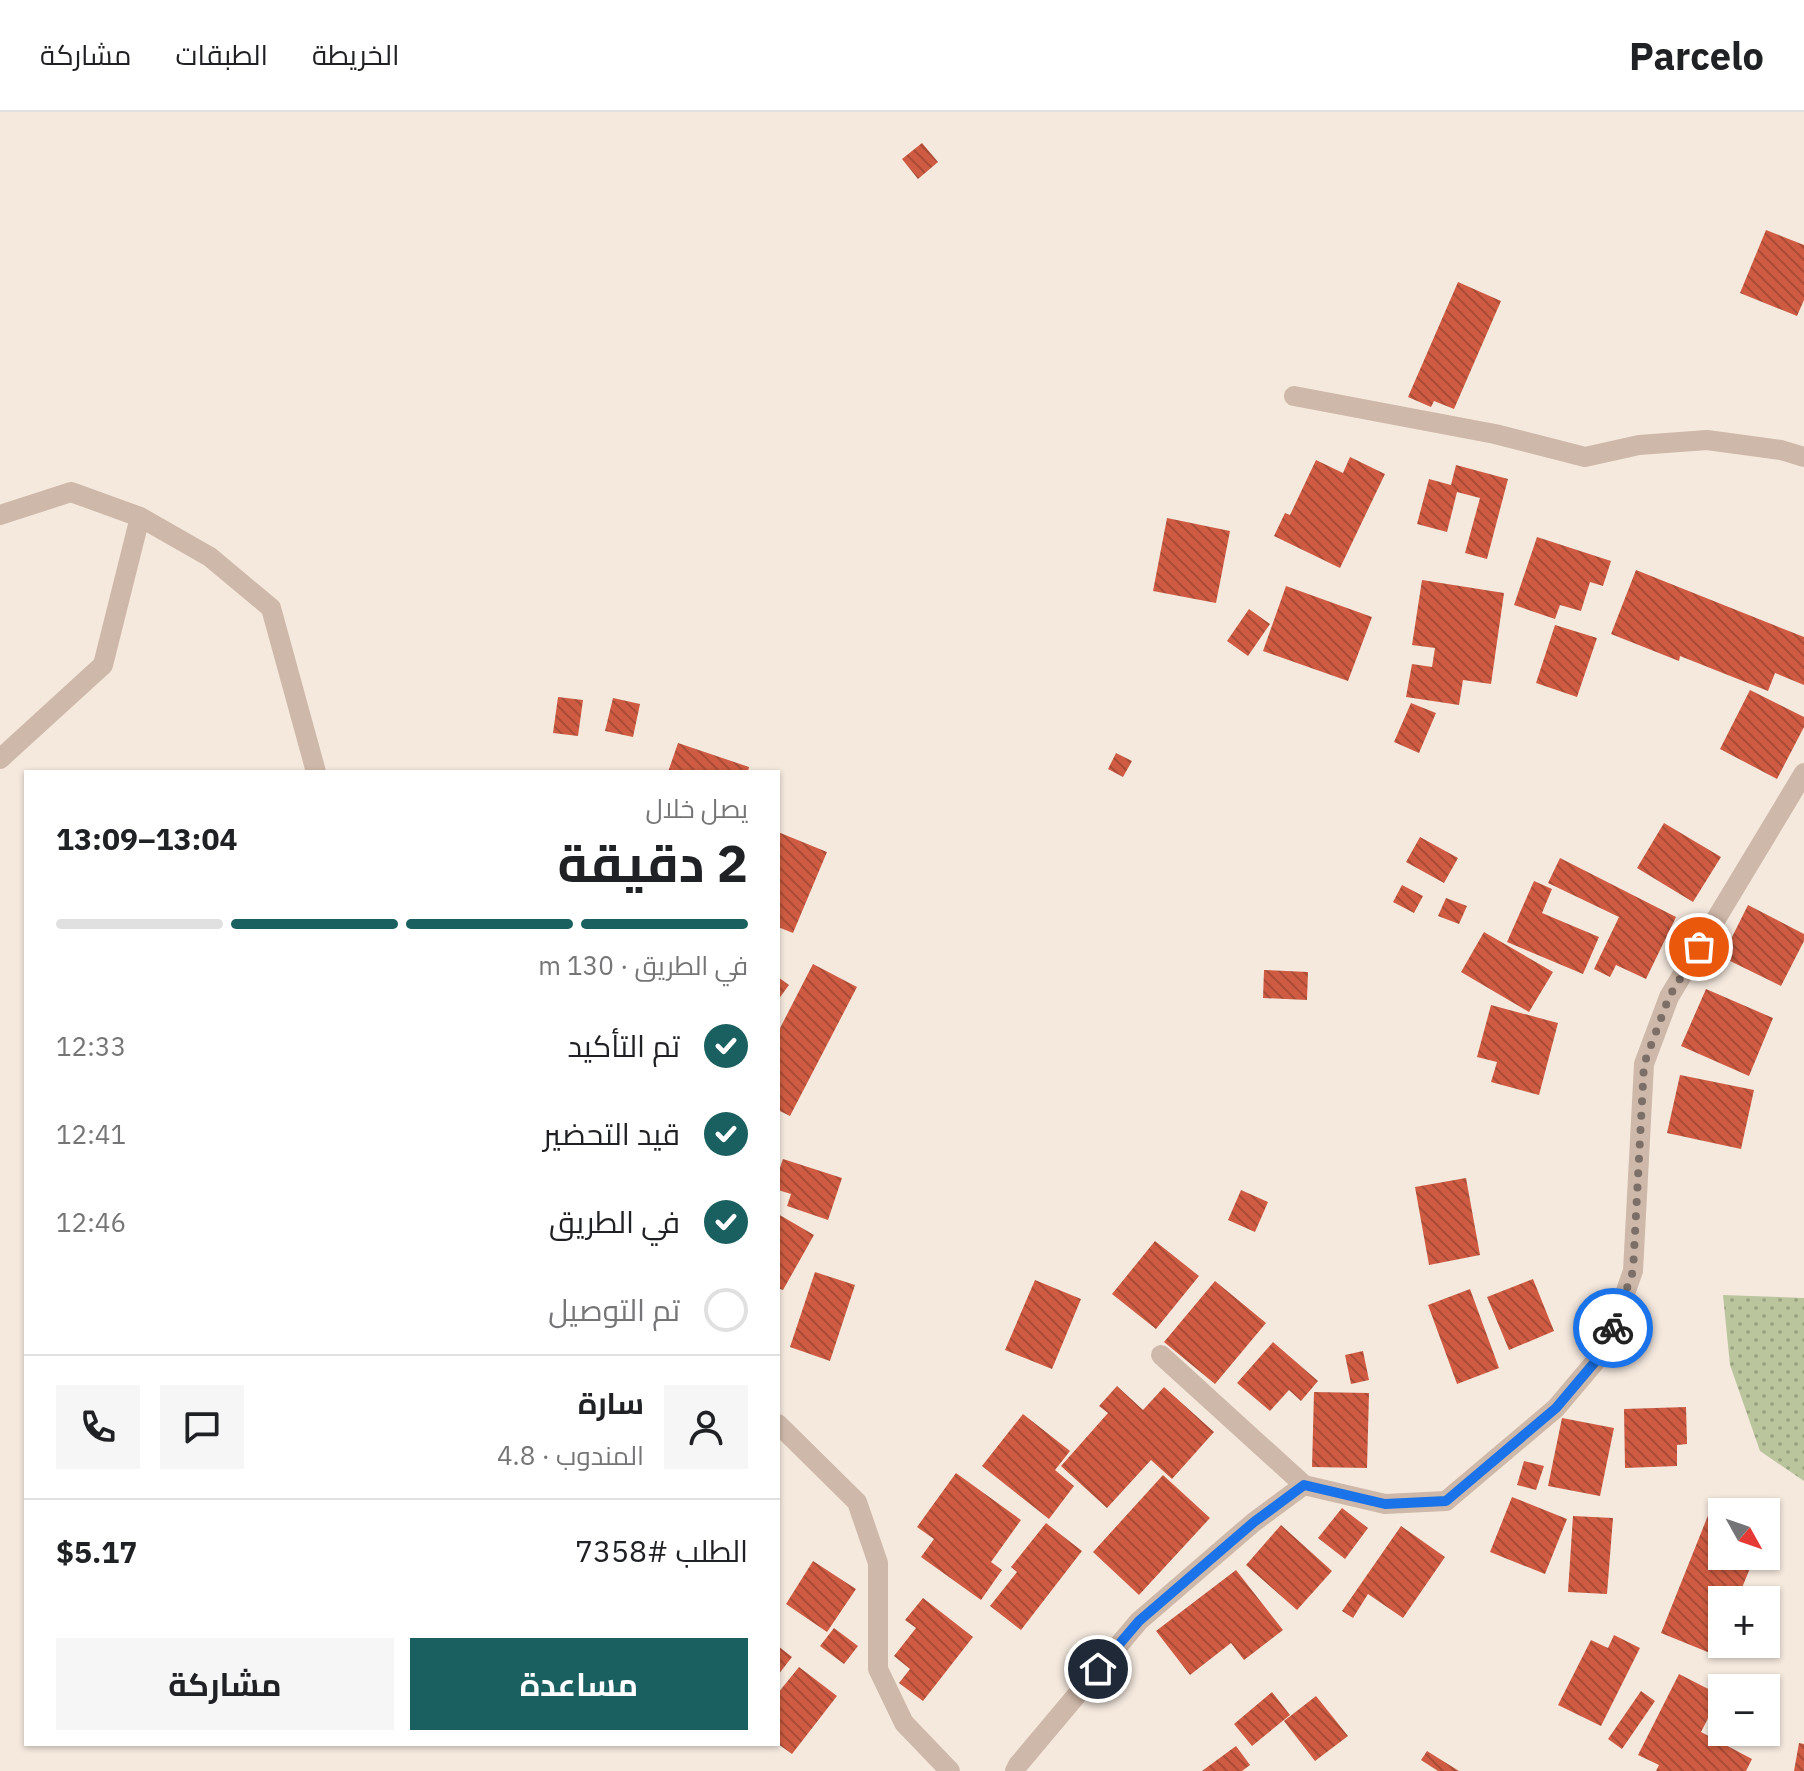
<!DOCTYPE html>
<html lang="ar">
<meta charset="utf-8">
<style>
:root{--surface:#fff;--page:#f6f6f6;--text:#202124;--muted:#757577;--line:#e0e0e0;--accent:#1b6060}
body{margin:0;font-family:"IBM Plex Sans",Cairo,sans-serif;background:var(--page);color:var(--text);direction:rtl;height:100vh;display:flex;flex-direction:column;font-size:30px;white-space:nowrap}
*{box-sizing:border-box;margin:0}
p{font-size:26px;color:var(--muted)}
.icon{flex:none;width:44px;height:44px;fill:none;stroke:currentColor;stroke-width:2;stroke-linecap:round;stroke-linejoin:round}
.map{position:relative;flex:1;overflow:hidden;direction:ltr}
.panel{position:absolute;left:24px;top:658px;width:756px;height:976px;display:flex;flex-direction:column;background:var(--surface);border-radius:0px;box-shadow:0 2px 6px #0004;direction:rtl}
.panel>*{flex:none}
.needle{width:52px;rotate:130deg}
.tools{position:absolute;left:1708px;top:1386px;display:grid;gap:16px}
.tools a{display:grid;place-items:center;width:72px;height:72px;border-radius:0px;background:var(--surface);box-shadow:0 2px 6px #0004;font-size:40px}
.pin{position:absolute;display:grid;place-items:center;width:68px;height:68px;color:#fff;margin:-34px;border:4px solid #fff;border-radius:50%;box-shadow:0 2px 8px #0007}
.courier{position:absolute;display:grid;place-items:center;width:80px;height:80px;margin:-40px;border:6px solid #1a73e8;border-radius:50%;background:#fff;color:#222;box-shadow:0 2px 10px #0007}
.summary em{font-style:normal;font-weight:700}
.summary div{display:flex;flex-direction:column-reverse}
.summary{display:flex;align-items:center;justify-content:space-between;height:136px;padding:0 32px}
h1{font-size:52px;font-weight:700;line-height:60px}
.bar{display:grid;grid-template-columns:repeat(4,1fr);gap:12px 8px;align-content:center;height:96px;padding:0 32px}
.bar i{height:10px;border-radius:6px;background:var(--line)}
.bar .active{background:var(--accent)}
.bar p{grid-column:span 4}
.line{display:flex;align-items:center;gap:20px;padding:0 32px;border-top:2px solid var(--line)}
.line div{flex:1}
.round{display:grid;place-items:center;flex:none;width:84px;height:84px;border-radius:0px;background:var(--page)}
ol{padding:0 32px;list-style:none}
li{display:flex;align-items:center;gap:24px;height:88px}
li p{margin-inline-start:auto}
li .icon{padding:8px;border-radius:50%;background:var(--accent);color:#fff;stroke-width:4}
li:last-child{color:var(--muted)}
li i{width:44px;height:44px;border:4px solid var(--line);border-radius:50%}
.primary-button{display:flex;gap:16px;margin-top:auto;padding:16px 32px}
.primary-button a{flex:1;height:92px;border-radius:0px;background:var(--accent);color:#fff;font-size:32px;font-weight:700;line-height:92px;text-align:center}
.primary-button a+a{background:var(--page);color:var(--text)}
header{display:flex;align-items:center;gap:48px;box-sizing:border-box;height:112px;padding:0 40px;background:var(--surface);border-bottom:2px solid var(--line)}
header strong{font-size:38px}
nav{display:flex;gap:44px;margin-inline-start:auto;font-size:28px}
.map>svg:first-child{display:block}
</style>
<header>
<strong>Parcelo</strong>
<nav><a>الخريطة</a><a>الطبقات</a><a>مشاركة</a></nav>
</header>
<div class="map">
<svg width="1804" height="1659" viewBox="0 0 1804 1659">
<defs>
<pattern id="grass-dots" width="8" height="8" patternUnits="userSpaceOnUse" patternTransform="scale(2)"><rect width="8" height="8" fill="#bac59d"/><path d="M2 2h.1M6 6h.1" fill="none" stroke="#98a080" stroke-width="1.8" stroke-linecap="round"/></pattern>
<pattern id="building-back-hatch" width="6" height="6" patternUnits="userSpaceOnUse" patternTransform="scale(2)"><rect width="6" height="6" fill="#cf5c42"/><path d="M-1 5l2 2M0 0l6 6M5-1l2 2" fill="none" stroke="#a94c37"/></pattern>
</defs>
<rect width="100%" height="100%" fill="#f5e9de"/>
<!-- grass -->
<path fill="url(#grass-dots)" d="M1723 1183 1804 1186V1369L1760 1339 1730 1253Z"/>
<!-- building -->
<path fill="url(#building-back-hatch)" d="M922 31 938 50 918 67 902 47Z
M1766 118 1804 133V188L1797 204 1740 181Z
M1458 170 1501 189 1454 297 1434 289 1431 295 1408 285Z
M1350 345 1385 362 1340 456 1274 424 1285 401 1290 403 1316 348 1343 361Z
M1456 353 1508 367 1487 447 1465 441 1480 386 1457 380 1447 420 1417 412 1429 367 1451 373Z
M1167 406 1230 419 1216 491 1153 479Z
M1537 425 1611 449 1603 474 1590 470 1581 499 1560 493 1555 507 1514 493Z
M1636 458 1804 525V573L1775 561 1768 579 1680 544 1679 549 1611 522Z
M1422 468 1504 481 1491 572 1463 568 1459 593 1406 585 1412 552 1432 555 1435 536 1412 533Z
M1286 474 1372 505 1348 569 1263 539Z
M1249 497 1270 512 1248 544 1227 529Z
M1555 513 1597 526 1577 585 1536 571Z
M1750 578 1804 605V615L1777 667 1720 637Z
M558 585 583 588 578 624 553 621Z
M613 586 640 592 633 625 605 619Z
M1411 591 1436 601 1419 641 1394 630Z
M678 631 749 655 748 660H668Z
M1116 641 1132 649 1123 665 1108 657Z
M1664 711 1721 745 1693 790 1637 756Z
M778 720 827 740 793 821 778 815Z
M1420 725 1458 746 1444 771 1406 750Z
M1560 746 1676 805 1646 867 1616 853 1610 865 1594 857 1619 805 1548 771Z
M1534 769 1552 777 1542 801 1599 825 1583 862 1507 830Z
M1402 773 1423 784 1414 801 1393 790Z
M1446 786 1467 794 1459 812 1438 804Z
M1748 793 1804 822V829L1781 874 1722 845Z
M1484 820 1553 860 1529 900 1461 860Z
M813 852 857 875 790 1004 778 998V920Z
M1264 858 1308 860 1307 888 1263 886Z
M778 865 789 873 778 888Z
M1706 877 1773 906 1749 964 1681 934Z
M1491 893 1558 911 1539 983 1491 970 1497 950 1477 945Z
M1680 963 1754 978 1741 1037 1667 1021Z
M783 1047 842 1066 828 1108 787 1094 791 1082 778 1078V1061Z
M1466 1066 1480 1143 1429 1153 1415 1075Z
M1241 1078 1268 1090 1255 1120 1228 1108Z
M778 1102 814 1123 783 1178 778 1176Z
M1155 1129 1199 1164 1156 1217 1112 1182Z
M815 1160 855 1173 830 1249 790 1235Z
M1533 1167 1554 1219 1509 1238 1487 1185Z
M1035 1168 1081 1187 1052 1257 1005 1238Z
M1215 1169 1266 1211 1215 1272 1164 1230Z
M1470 1177 1499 1256 1457 1272 1428 1193Z
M1273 1230 1318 1269 1301 1289 1289 1278 1270 1299 1237 1271Z
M1363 1239 1369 1268 1351 1272 1345 1243Z
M1117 1274 1143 1298 1164 1275 1214 1320 1172 1367 1151 1348 1107 1396 1061 1354 1108 1301 1099 1294Z
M1314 1280 1369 1281 1367 1356 1312 1355Z
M1686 1295 1687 1332 1677 1333V1354L1625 1356 1624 1297Z
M1023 1302 1070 1339 1055 1358 1074 1374 1049 1407 982 1354Z
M1562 1306 1614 1316 1600 1384 1548 1374Z
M1524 1349 1544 1354 1536 1378 1517 1373Z
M956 1361 1021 1408 991 1450 1002 1458 981 1488 921 1445 934 1427 917 1415Z
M1163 1363 1210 1406 1139 1483 1093 1440Z
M1512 1385 1567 1407 1545 1462 1490 1440Z
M1342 1396 1368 1416 1345 1447 1318 1426Z
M1709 1401 1722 1406V1444H1755L1737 1488H1722V1525L1715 1543 1661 1521Z
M1573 1404 1613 1406 1607 1482 1568 1480Z
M1046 1411 1082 1439 1021 1518 990 1494 1017 1460 1011 1455Z
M1281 1413 1332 1459 1297 1498 1246 1453Z
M1401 1414 1445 1445 1403 1506 1368 1482 1353 1506 1342 1499Z
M813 1449 856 1477 827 1520 786 1492Z
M1236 1458 1283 1518 1244 1548 1231 1531 1190 1563 1156 1519Z
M923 1486 973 1525 923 1589 899 1571 910 1557 894 1544 916 1516 905 1508Z
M834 1516 858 1534 844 1552 820 1534Z
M1614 1523 1640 1536 1601 1614 1558 1593 1591 1528 1608 1536Z
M778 1534 792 1545 778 1563Z
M799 1555 837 1584 792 1642 778 1632V1581Z
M1679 1562 1720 1583 1701 1620 1752 1647 1746 1659H1656L1659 1653 1638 1643Z
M1641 1579 1655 1589 1622 1637 1608 1627Z
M1272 1580 1290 1603 1252 1634 1234 1612Z
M1316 1584 1348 1624 1315 1649 1284 1609Z
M1799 1631 1804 1632V1659H1794Z
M1236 1634 1250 1653 1242 1659H1202Z
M1427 1639 1459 1659H1438L1421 1648Z"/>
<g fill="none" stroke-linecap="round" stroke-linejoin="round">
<!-- street -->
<path stroke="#ceb8a9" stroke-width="20" d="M1294 284 1495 322 1585 345 1639 333 1707 328 1781 338 1804 345
M0 403 71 380 140 405 210 445 271 496 316 660
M0 647 103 553 140 405
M1161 1243 1304 1373
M778 1312 857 1390 878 1451V1557L904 1611 950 1659
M1015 1659 1018 1653 1139 1509 1254 1410 1304 1373 1385 1392 1446 1389 1556 1296 1605 1238 1633 1159 1644 952 1669 885 1804 661"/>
</g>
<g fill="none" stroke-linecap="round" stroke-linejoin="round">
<!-- done -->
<path stroke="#7c6f68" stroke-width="8" stroke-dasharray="0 14.4" d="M1613 1216 1633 1159 1644 952 1669 885 1699 835"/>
<!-- route -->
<path stroke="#1a73e8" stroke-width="10" d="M1098 1557 1139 1509 1254 1410 1304 1373 1385 1392 1446 1389 1556 1296 1605 1238 1613 1216"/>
</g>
</svg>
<div class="tools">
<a><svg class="needle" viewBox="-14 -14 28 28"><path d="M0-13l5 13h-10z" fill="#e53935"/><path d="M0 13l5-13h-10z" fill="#757577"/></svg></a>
<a>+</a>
<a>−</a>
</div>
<div class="pin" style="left:1699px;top:835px;background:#ea580c"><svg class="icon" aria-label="bag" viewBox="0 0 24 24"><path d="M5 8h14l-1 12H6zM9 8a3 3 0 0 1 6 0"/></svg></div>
<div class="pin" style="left:1098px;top:1557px;background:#1f2937"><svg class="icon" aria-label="home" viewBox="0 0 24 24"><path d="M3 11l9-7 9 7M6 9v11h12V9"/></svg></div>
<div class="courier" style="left:1613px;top:1216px"><svg class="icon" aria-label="bike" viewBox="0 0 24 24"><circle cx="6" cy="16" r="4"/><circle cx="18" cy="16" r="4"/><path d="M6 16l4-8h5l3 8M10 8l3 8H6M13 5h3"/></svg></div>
<section class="panel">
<div class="summary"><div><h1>2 دقيقة</h1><p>يصل خلال</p></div><em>13:04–13:09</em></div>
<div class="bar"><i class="active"></i><i class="active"></i><i class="active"></i><i></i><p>في الطريق · 130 m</p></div>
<ol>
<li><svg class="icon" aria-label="check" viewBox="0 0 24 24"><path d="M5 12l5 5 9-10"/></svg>تم التأكيد<p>12:33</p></li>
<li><svg class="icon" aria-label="check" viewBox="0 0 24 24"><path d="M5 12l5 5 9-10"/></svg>قيد التحضير<p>12:41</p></li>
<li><svg class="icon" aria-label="check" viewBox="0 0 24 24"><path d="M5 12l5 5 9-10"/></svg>في الطريق<p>12:46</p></li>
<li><i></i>تم التوصيل</li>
</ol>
<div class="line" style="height:144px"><a class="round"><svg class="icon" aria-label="person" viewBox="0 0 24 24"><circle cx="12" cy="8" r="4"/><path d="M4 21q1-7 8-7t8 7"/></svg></a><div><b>سارة</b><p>المندوب · 4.8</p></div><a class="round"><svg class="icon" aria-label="chat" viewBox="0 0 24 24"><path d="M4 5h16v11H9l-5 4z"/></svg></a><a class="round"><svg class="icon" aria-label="phone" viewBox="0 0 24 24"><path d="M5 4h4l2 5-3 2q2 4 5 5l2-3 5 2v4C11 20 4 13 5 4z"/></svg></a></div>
<div class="line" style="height:104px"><div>الطلب #7358</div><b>$5.17</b></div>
<div class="primary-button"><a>مساعدة</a><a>مشاركة</a></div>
</section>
</div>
